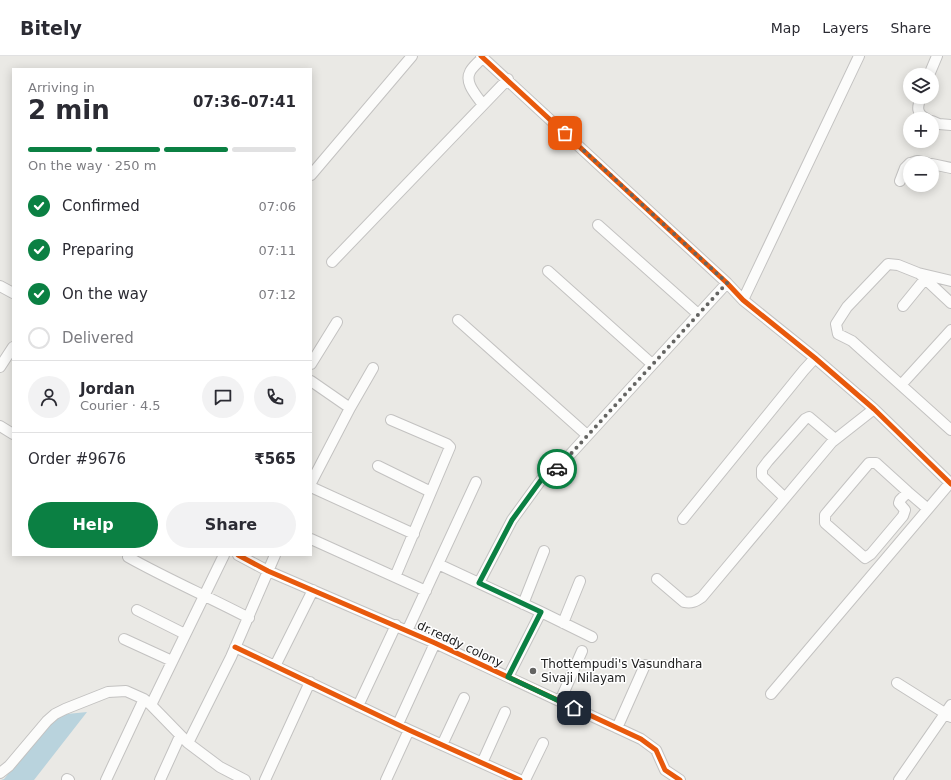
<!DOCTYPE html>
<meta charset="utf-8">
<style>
:root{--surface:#fff;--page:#f2f2f3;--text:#2b2b33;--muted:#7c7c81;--line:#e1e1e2;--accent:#0b8043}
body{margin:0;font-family:"DejaVu Sans",sans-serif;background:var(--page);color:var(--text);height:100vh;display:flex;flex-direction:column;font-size:15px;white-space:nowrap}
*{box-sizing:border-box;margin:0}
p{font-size:13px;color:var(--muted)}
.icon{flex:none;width:22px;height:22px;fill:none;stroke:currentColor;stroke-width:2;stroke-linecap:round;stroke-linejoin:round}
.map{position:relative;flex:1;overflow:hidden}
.side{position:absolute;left:12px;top:12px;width:300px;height:488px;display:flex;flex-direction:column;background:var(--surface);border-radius:0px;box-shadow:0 2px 10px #0003}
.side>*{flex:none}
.buttons{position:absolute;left:903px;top:12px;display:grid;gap:8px}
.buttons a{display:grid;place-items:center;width:36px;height:36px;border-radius:50%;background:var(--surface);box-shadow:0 2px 10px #0003;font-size:20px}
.pin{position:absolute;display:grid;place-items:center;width:34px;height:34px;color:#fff;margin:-17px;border-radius:8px;box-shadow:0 2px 6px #0006}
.courier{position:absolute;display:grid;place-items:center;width:40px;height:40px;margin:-20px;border:3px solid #0b8043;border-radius:50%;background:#fff;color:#222;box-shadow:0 1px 5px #0007}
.overview em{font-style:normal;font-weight:700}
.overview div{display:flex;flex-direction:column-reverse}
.overview{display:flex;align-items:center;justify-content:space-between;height:68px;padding:0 16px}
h1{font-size:26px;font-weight:700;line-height:30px}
.bar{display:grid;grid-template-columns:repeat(4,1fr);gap:6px 4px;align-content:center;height:48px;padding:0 16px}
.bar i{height:5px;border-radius:3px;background:var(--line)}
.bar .on{background:var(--accent)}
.bar p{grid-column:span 4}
.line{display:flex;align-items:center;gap:10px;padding:0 16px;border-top:1px solid var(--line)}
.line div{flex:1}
.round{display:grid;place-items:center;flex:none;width:42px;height:42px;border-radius:21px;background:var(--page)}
ol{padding:0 16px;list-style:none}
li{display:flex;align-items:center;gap:12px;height:44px}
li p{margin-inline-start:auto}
li .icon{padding:4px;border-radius:50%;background:var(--accent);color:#fff;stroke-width:4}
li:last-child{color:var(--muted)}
li i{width:22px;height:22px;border:2px solid var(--line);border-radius:50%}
.button{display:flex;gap:8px;margin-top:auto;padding:8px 16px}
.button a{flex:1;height:46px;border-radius:24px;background:var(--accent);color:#fff;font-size:16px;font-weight:700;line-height:46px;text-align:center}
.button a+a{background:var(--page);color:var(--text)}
header{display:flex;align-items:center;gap:24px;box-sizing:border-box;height:56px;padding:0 20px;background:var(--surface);border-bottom:1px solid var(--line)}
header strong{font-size:19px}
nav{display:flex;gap:22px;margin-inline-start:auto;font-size:14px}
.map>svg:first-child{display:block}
</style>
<header>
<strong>Bitely</strong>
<nav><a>Map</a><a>Layers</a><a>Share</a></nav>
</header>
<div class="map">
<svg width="951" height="724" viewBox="0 0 951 724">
<rect width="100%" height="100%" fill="#eae9e5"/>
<!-- water -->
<path fill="#b9d3dd" d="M87 656 34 724H1L4 723 57 659Z"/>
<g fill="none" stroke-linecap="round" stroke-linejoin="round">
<!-- minor casing -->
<g stroke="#c3c2c1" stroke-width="12">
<path id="minor" d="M481 0 727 227 743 244 815 302 874 353 951 428
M483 1C479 6 472 11 470 16 464 27 477 40 483 49
M929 19 937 0
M921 41C917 51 916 58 927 63
M932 65 939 68 951 69
M911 107 917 105 927 107
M932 108 951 112
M311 119 412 0
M900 125 905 112 910 107
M598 169 698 258
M332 206 508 23
M548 215 652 308
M920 218 951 247
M951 225 918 217 898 209 888 208 847 251 836 268 838 278 852 285 951 374
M0 230 13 237
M743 244 859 0
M903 250 925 223
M458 264 587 379
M311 308 337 266
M0 311 13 291
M311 325 350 352 311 427
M901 329 951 274
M350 352 373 312
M391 364 447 388 450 391 395 521
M0 370 13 378
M378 410 431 436
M311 431 414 478
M908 436 876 407H869L830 453 825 459V467L865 502 871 498 903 460 905 454 899 447 900 444 908 436 928 453
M785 442 762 420V413L768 405 805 363 809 361 835 383
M683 463 804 314 815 302
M311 483 426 535
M238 499 268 515 435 587 641 683 656 694 665 714 680 724
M128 501C167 523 209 541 249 562
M438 508 541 556 592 581
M657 523 684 546C692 548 696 545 702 541L832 386 874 353
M479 527 512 464 544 420 555 415 727 227
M523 548 544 495
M137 554 185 578
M563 567 580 525
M407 575 476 426
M124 583 172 605
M235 591 409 674 520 724
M275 610 313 534
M508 621 541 556
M897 627 951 661
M771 638 950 427
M560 645 582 595
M151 649 224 499
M358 650 396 569
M398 668 435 587
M617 672 645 609
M188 687 231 601 275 499
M442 689 464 642
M482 707 505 656
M0 717 9 710 47 665 55 658 65 653 108 636 126 635 144 643 151 649 188 687 220 711 245 724
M67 723 69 724
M106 724 144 643
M160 724 180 680
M265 724 310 626
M386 724 409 674
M525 724 543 687
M899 724 951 649"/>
</g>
<!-- minor -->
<use href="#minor" stroke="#fcfcfb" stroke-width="10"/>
<!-- cycleway casing -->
<g stroke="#fff" stroke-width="8">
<path id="cycleway" d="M481 0 727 227 743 244 815 302 874 353 951 428
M238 499 268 515 435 587 641 683 656 694 665 714 680 724
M235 591 409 674 520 724"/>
</g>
<!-- cycleway -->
<use href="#cycleway" stroke="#e8590c" stroke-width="5"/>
</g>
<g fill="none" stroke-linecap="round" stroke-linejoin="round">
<!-- done -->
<path stroke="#646462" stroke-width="4" stroke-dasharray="0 7.2" d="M557 413 727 227 565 77"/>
<!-- route -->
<path stroke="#0b8043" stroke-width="5" d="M557 413 555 415 544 420 512 464 479 527 541 556 508 621 574 652"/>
</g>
<!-- markers -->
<circle fill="#646462" stroke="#fff" stroke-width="1.5" cx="533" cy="615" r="4"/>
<g text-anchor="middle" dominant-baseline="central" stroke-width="3" stroke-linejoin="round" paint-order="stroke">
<!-- street labels -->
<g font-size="12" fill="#1c1c1c" stroke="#fff">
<text transform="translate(460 588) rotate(25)">dr.reddy colony</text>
</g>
<!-- poi labels -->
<g font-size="12" fill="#1c1c1c" stroke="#fff" text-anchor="start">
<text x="541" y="608">Thottempudi's Vasundhara<tspan x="541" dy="14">Sivaji Nilayam</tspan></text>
</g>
</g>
</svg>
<div class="buttons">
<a><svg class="icon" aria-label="layers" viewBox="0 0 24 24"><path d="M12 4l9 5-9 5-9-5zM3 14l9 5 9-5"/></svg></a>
<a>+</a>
<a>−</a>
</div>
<div class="pin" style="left:565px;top:77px;background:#ea580c"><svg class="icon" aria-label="bag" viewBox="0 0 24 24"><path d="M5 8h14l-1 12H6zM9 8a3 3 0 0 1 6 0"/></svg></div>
<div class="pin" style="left:574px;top:652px;background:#1f2937"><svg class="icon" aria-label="home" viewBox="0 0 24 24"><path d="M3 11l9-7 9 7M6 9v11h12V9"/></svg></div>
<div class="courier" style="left:557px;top:413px"><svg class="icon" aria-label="car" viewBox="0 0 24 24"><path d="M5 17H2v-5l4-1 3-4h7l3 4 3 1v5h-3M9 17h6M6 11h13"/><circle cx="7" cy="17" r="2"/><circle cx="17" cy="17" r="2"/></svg></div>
<section class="side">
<div class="overview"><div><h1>2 min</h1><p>Arriving in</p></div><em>07:36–07:41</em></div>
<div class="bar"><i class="on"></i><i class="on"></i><i class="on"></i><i></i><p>On the way · 250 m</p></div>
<ol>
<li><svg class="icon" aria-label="check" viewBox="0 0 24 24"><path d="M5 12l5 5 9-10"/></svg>Confirmed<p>07:06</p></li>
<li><svg class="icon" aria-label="check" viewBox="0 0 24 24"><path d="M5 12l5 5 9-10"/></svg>Preparing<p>07:11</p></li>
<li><svg class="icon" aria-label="check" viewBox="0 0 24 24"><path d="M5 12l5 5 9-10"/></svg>On the way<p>07:12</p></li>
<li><i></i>Delivered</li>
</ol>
<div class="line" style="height:72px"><a class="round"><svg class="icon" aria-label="person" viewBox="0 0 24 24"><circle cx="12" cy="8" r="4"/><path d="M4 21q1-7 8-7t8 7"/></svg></a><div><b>Jordan</b><p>Courier · 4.5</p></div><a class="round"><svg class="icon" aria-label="chat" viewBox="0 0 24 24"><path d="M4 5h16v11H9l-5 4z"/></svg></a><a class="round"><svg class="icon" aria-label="phone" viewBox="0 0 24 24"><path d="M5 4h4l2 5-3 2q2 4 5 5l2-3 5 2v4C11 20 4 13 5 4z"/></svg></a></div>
<div class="line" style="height:52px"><div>Order #9676</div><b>₹565</b></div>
<div class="button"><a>Help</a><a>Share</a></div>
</section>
</div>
